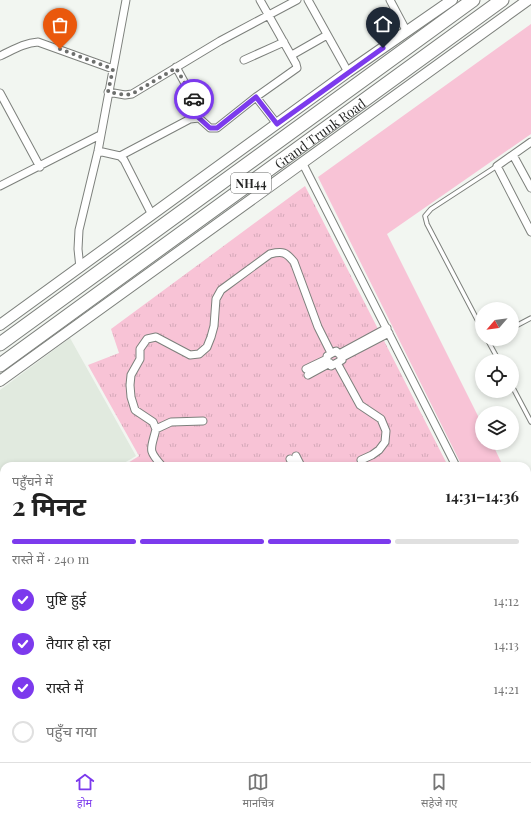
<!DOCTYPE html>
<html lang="hi">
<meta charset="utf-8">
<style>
:root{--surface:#fff;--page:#f2f2f2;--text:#222;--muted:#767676;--line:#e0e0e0;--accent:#7c3aed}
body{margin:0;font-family:"Playfair Display","Noto Sans Devanagari",serif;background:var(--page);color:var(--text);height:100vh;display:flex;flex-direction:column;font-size:15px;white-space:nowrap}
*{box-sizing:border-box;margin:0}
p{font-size:13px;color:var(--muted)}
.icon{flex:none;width:22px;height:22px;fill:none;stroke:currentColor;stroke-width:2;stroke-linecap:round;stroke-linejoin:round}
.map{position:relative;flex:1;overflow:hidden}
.drawer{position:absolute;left:0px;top:462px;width:531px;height:300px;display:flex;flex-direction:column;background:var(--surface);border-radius:12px 12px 0 0;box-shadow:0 2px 6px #0003}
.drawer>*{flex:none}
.needle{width:26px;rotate:242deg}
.controls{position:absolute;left:475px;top:302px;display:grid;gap:8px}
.controls a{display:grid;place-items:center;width:44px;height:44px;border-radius:50%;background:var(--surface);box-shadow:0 2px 6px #0003;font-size:20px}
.pin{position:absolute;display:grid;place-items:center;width:34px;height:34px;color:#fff;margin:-41px -17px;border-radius:50% 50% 50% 0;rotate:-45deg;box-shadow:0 0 4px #0007}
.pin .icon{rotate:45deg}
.courier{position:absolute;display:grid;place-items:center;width:40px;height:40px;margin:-20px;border:3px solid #7c3aed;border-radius:50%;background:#fff;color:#222;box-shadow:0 1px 5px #0007}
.overview em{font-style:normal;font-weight:700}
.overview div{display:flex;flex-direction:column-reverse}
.overview{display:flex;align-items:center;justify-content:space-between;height:68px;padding:0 12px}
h1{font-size:26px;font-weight:700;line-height:30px}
.bar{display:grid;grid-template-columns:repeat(4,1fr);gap:6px 4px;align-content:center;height:48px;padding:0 12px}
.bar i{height:5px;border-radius:3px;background:var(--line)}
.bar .current{background:var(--accent)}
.bar p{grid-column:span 4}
ol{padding:0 12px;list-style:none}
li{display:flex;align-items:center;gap:12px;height:44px}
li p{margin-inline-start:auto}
li .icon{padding:4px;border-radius:50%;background:var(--accent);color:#fff;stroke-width:4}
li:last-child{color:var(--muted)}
li i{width:22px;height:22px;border:2px solid var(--line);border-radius:50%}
.tabs{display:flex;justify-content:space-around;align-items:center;height:56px;border-top:1px solid var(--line);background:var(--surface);font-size:11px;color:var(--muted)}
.tabs a{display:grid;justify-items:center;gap:2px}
.tabs .current{color:var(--accent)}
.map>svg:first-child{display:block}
</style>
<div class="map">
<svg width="531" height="762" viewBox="0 0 531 762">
<defs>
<pattern id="industrial-furrows" width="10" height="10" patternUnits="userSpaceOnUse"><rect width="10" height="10" fill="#e1eadf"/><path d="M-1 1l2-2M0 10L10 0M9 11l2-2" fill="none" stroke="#c1c9bf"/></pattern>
<pattern id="park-tufts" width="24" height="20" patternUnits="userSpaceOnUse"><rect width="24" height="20" fill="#f8c3d6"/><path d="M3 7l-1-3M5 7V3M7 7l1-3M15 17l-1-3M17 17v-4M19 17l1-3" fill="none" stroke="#d4a8b8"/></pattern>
</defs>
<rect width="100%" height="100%" fill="#f2f6f1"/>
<!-- built -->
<path fill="#e1eadf" d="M70 338 136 456 119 466H4V536L0 538V390Z
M0 664 4 670V691L0 693Z"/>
<!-- industrial -->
<path fill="url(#industrial-furrows)" d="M527 619 531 627V724L527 726Z
M4 705V758H465L457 762H0V707Z"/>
<!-- green -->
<path fill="#f8c3d6" d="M531 24V134L387 234 482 424V443H492L503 466H462L318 177Z
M531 536V586L527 578V538Z"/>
<!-- park -->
<path fill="url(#park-tufts)" d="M305 186 448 466H123L139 456 88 365 119 353 111 329Z
M4 539V667L0 661V542Z"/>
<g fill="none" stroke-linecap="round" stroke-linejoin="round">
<!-- lane casing -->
<g stroke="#7d807c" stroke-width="5.5">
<path id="lane" d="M512 328 531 318
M482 329 427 224 425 216 431 209 497 166
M487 339 499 361
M512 386 531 422
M527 530 531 527
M0 736 4 742
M13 758 16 762"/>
</g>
<!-- street casing -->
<g stroke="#7d807c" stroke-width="9">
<path id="street" d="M308 0 348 72
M390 0 407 32
M292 55 327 35
M0 56C13 50 24 43 38 42L113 69
M244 60 284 42
M176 67 198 107 199 118
M108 92 125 95 132 94 220 41 297 0
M0 93 40 167
M256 97 277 124
M531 142 497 166 531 232
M98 151 120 156 124 160 152 215
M513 155 531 188
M120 156 190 119 199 118 210 128H217L256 97 297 68 296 64 260 0
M303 164 456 466
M0 186 100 135
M80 268 78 249 79 230 98 151 126 0
M337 363 360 405 381 419 386 431 385 442 379 450 372 455 361 460
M306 369 327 359V356L336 351 339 354 387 328
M308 375 330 363 331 366 342 360 341 358 389 333
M203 421 171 422 156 429 153 422 135 410 131 397 130 385 131 375 140 359V349L147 339 156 337 190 355 199 354 207 347 211 337 214 326 216 299 221 290 270 254C283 251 286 252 294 262L318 327 331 353
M156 429C151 450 147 449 162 466
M296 456 301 466
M290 459 294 466
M527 607 531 615
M0 702 4 700
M527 731 531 729
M468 762 475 758"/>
</g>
<!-- secondary casing -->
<g stroke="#7d807c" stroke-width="12">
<path id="secondary" d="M0 325 348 72 452 0
M0 381 528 0
M517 762 524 758"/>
</g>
<!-- highway casing -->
<g stroke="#7d807c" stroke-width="15">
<g id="highway">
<path d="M0 344 473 0"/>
<path id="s1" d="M0 365 502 0"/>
</g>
</g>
<!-- lane -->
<use href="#lane" stroke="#fff" stroke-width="3.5"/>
<!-- street -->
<use href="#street" stroke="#fff" stroke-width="7"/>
<!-- secondary -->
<use href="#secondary" stroke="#fff" stroke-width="10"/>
<!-- highway -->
<use href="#highway" stroke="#fff" stroke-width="13"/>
</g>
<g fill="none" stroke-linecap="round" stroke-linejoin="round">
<!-- done -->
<path stroke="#6d6f6d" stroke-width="4" stroke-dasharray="0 7.2" d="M60 49 113 69 108 92 125 95 132 94 176 68 194 99"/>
<!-- route -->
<path stroke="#7c3aed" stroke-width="5" d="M194 99 198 107 199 118 210 128H217L256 97 277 124 383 48"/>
</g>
<g text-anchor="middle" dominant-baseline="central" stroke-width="3" stroke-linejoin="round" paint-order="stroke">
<!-- shield labels -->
<rect fill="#fff" stroke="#676867" stroke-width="1" x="231" y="173" width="40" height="20" rx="3"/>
<g font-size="12" font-weight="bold" fill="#262726">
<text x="251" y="183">NH44</text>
</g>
<!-- street labels -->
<g font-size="13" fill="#262726" stroke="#fff">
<text stroke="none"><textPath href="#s1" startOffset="395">Grand Trunk Road</textPath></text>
</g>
</g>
</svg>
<div class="controls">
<a><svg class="needle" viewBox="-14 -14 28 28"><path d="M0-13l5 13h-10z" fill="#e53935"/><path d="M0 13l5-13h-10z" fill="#767676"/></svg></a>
<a><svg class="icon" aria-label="locate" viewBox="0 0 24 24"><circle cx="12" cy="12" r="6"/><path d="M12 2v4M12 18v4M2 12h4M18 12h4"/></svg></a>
<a><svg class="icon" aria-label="layers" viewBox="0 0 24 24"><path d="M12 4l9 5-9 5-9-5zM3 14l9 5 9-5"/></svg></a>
</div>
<div class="pin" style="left:60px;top:49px;background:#ea580c"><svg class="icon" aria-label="bag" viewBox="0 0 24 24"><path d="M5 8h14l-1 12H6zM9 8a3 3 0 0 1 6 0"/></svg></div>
<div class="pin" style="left:383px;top:48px;background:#1f2937"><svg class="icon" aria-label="home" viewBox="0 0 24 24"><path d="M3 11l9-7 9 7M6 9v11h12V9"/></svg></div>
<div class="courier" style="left:194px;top:99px"><svg class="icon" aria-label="car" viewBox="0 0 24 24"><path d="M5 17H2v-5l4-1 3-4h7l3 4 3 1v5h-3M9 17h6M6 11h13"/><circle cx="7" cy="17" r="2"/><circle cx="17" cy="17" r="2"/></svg></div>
<section class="drawer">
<div class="overview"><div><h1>2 मिनट</h1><p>पहुँचने में</p></div><em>14:31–14:36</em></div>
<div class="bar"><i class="current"></i><i class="current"></i><i class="current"></i><i></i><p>रास्ते में · 240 m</p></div>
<ol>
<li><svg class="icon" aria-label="check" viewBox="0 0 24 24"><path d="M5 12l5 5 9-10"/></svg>पुष्टि हुई<p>14:12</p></li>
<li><svg class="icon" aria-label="check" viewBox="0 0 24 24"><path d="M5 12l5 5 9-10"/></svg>तैयार हो रहा<p>14:13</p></li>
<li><svg class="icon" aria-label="check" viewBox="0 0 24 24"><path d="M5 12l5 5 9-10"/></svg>रास्ते में<p>14:21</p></li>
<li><i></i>पहुँच गया</li>
</ol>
</section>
</div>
<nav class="tabs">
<a class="current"><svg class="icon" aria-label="home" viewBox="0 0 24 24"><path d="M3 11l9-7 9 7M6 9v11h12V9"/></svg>होम</a>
<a><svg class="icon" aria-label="map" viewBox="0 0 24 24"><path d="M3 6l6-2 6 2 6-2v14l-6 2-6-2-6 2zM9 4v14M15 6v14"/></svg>मानचित्र</a>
<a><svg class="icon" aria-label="saved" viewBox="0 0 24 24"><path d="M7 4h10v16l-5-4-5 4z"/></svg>सहेजे गए</a>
</nav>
